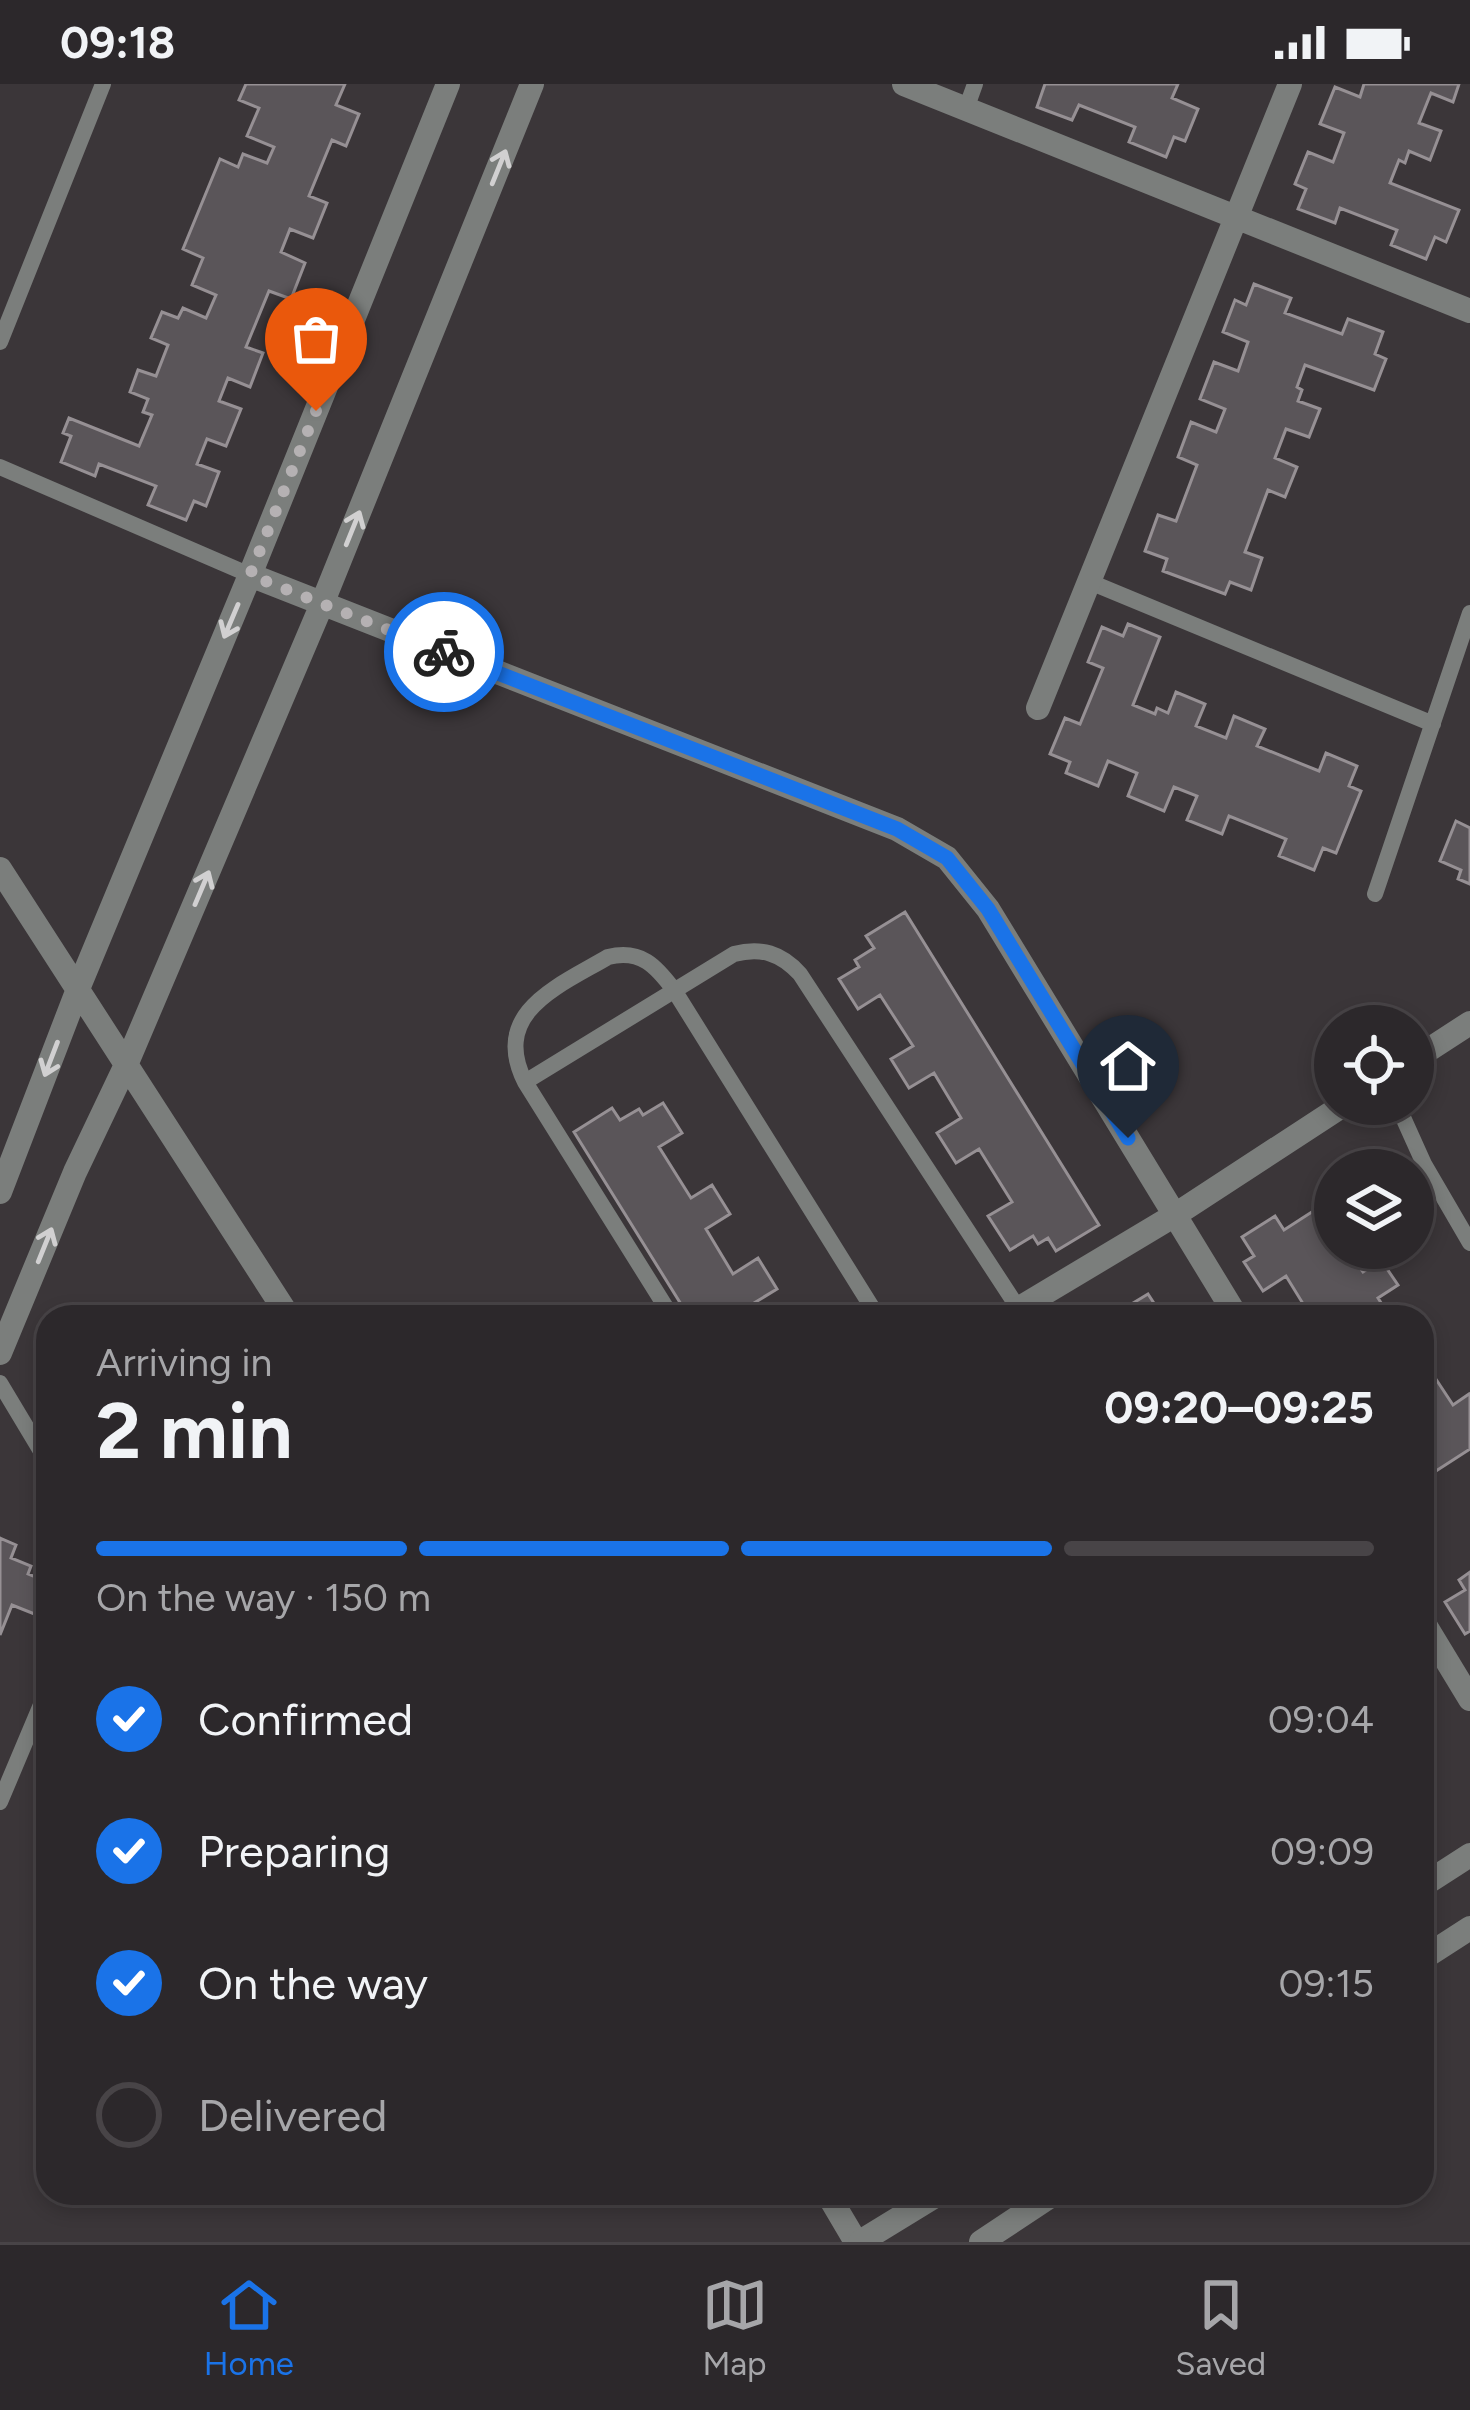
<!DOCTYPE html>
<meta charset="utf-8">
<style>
:root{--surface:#2c282b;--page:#343033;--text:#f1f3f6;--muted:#a6a6a9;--line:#484447;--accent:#1a73e8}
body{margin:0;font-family:Figtree,sans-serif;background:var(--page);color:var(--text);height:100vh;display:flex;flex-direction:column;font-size:45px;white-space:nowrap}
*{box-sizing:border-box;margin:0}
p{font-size:39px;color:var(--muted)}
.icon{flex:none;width:66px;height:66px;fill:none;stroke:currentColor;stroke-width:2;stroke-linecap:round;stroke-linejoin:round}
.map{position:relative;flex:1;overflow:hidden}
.sheet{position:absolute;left:36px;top:1221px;width:1398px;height:900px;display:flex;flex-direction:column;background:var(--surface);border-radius:36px;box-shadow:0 6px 18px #0003,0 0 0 3px var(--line)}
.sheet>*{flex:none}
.controls{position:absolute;left:1314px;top:921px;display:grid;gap:24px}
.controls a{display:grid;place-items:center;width:120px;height:120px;border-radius:50%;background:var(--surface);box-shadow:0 6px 18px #0003,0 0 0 3px var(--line);font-size:60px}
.pin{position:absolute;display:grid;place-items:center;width:102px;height:102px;color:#fff;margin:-123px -51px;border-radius:50% 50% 50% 0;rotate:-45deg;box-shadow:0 0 12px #0007}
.pin .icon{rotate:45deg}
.courier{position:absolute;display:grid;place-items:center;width:120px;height:120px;margin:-60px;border:9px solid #1a73e8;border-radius:50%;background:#fff;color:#222;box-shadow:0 3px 15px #0007}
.headline em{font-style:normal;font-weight:700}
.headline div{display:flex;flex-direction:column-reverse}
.headline{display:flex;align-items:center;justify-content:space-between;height:204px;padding:0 60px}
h1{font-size:78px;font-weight:700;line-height:90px}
.bar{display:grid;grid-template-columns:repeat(4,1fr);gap:18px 12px;align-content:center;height:144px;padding:0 60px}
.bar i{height:15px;border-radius:9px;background:var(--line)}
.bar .active{background:var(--accent)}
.bar p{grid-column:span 4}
ol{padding:0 60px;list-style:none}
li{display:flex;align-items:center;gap:36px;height:132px}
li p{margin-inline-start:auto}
li .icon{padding:12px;border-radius:50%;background:var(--accent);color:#fff;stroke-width:4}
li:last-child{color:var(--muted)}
li i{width:66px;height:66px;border:6px solid var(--line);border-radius:50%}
.status{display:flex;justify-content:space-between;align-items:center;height:84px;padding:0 60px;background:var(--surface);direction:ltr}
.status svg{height:33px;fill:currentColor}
.dock{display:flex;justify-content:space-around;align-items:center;height:168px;border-top:3px solid var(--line);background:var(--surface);font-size:33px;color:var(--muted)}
.dock a{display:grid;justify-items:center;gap:6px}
.dock .active{color:var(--accent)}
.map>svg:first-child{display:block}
</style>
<div class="status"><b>09:18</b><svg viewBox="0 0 49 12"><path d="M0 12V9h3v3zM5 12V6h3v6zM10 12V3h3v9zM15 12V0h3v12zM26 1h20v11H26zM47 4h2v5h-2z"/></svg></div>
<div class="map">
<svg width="1470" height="2158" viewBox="0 0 1470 2158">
<rect width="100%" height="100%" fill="#3b3639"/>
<!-- building -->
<path fill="#5a5559" stroke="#969094" stroke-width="3" d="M246 0H345L336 21 359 30 346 62 332 56 309 112 327 119 313 154 290 145 281 168 305 179 291 215 269 207 246 263 263 269 250 303 228 294 219 317 241 325 226 362 207 355 197 380 219 388 206 422 194 417 186 436 148 421 156 402 99 380 95 392 61 378 71 352 63 349 69 334 139 362 152 331 143 328 148 315 130 308 138 286 156 292 168 261 151 254 162 228 178 234 183 224 206 234 216 211 192 201 203 174 183 165 220 75 238 83 243 70 267 79 274 63 247 52 259 24 239 16Z
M1045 0H1178L1172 14 1198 25 1185 57 1174 53 1166 73 1129 58 1135 43 1079 21 1072 36 1037 23Z
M1364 0H1459L1453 18 1431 9 1419 39 1441 47 1430 76 1409 67 1405 79 1399 76 1390 99 1459 126 1446 158 1435 153 1426 175 1391 161 1397 146 1340 124 1335 139 1298 125 1306 105 1295 100 1308 68 1333 78 1344 49 1320 40 1335 3 1360 13Z
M1254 200 1291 214 1285 229 1342 250 1348 235 1383 248 1375 270 1386 275 1374 306 1305 281 1297 303 1302 306 1298 317 1320 325 1309 353 1286 345 1275 374 1297 383 1285 413 1268 406 1245 468 1262 474 1251 506 1230 498 1225 510 1163 487 1167 475 1145 467 1158 431 1176 437 1197 381 1178 373 1191 338 1216 348 1225 325 1200 315 1214 278 1238 287 1248 258 1223 248 1235 216 1246 221Z
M1128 540 1160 553 1133 621 1155 630 1157 624 1168 629 1176 608 1205 620 1196 642 1226 654 1234 632 1265 645 1257 662 1319 687 1326 669 1357 682 1349 702 1361 707 1336 769 1323 764 1314 786 1279 772 1286 755 1229 732 1222 750 1187 736 1197 712 1174 703 1164 727 1128 712 1137 689 1108 677 1098 702 1066 689 1070 678 1050 670 1065 634 1080 640 1103 584 1088 578 1102 543 1123 552Z
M1456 737 1470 744V800L1458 795 1461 786 1440 777Z
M905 828 1099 1141 1056 1167 1048 1154 1038 1160 1033 1152 1010 1166 988 1132 1012 1118 979 1065 956 1079 937 1049 961 1034 934 989 909 1004 891 975 913 962 880 911 858 925 839 895 859 883 855 876 874 864 866 852Z
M663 1019 682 1049 659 1063 691 1114 712 1101 730 1130 706 1145 733 1190 758 1174 777 1205 754 1219 763 1233H689L574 1048 612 1024 620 1036 639 1025 643 1031Z
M1335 1113V1164H1340L1351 1181 1356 1178 1363 1188 1381 1176 1398 1201 1378 1214 1390 1233H1282L1302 1218 1286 1192 1263 1207 1244 1178 1254 1172 1242 1153 1275 1132 1284 1146Z
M1148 1210 1163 1233H1110Z
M1422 1274 1453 1321 1469 1310 1470 1312V1365L1422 1396Z
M0 1454 16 1461 11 1474 31 1482 28 1490 48 1498V1505L37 1531 12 1521 0 1551Z
M1470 1488V1547L1465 1550 1445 1518 1465 1506 1459 1496Z"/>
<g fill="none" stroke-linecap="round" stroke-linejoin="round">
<!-- service -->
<path stroke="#7b7e7c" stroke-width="16" d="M966 25 975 0
M0 258 103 0
M0 383 250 491
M1090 498 1433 640
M1375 810 1470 529
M525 998 734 870C761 863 781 869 800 890L1022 1230
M1397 1020 1424 1080 1470 1159
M672 1233 525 998C490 928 559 902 608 873 641 865 656 882 674 906L878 1233
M0 1299 48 1379
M0 1718 48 1604"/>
<!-- minor -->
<path stroke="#7b7e7c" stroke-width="24" d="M904 0 1470 227
M250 491 897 745 947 774 988 825 1237 1233
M1038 624 1290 0
M0 785 289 1233
M1413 976 1470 939
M0 1108 78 905 250 491 448 0
M1018 1225 1175 1131 1345 1020
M0 1269 75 1088 126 981 322 520 532 0
M1422 1536 1470 1615
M827 2109 856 2158"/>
<!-- tertiary -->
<path stroke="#7b7e7c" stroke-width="24" d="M1422 1802 1470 1771
M1422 1875 1470 1844
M860 2158 940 2109
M981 2158 1055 2109"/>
</g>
<!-- one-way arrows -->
<defs><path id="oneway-shaft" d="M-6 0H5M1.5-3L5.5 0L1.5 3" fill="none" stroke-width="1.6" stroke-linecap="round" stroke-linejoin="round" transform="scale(3)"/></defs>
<g stroke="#d1d0d1">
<use href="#oneway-shaft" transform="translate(499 83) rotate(-68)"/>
<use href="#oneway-shaft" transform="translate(353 444) rotate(-68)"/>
<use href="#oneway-shaft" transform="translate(231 537) rotate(113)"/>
<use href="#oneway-shaft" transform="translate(202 804) rotate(-67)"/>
<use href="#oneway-shaft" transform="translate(51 975) rotate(111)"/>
<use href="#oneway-shaft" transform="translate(45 1161) rotate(-68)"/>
</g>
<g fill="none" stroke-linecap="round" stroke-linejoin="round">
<!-- done -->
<path stroke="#b5b1b3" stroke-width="12" stroke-dasharray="0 21.6" d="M316 327 250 491 444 568"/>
<!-- route -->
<path stroke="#1a73e8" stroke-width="15" d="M444 568 897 745 947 774 988 825 1128 1054"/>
</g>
</svg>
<div class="controls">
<a><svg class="icon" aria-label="locate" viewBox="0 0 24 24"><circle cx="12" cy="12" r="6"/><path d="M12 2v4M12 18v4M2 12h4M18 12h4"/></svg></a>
<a><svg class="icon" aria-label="layers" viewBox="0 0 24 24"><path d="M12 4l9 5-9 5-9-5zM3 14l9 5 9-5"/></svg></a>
</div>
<div class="pin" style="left:316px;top:327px;background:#ea580c"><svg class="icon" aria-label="bag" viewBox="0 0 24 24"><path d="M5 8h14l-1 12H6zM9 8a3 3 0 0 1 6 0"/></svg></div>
<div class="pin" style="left:1128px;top:1054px;background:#1f2937"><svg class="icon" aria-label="home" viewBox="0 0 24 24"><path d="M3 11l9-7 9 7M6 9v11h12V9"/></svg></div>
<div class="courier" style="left:444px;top:568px"><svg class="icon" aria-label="bike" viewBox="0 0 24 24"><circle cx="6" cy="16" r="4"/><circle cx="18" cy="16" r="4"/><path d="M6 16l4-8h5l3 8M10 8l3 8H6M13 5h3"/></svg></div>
<section class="sheet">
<div class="headline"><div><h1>2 min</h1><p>Arriving in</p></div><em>09:20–09:25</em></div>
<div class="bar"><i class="active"></i><i class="active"></i><i class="active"></i><i></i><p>On the way · 150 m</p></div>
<ol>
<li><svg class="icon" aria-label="check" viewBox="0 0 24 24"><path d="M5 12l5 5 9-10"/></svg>Confirmed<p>09:04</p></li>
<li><svg class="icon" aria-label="check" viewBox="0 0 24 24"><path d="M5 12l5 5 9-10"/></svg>Preparing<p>09:09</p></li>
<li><svg class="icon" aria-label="check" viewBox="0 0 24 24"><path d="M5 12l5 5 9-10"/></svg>On the way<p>09:15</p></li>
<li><i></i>Delivered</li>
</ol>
</section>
</div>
<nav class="dock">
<a class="active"><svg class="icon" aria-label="home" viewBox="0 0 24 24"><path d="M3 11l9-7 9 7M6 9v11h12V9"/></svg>Home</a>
<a><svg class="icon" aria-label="map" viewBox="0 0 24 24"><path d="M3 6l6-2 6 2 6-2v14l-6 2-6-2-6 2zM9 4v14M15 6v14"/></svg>Map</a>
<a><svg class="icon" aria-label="saved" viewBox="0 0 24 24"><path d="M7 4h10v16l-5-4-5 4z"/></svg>Saved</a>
</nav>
